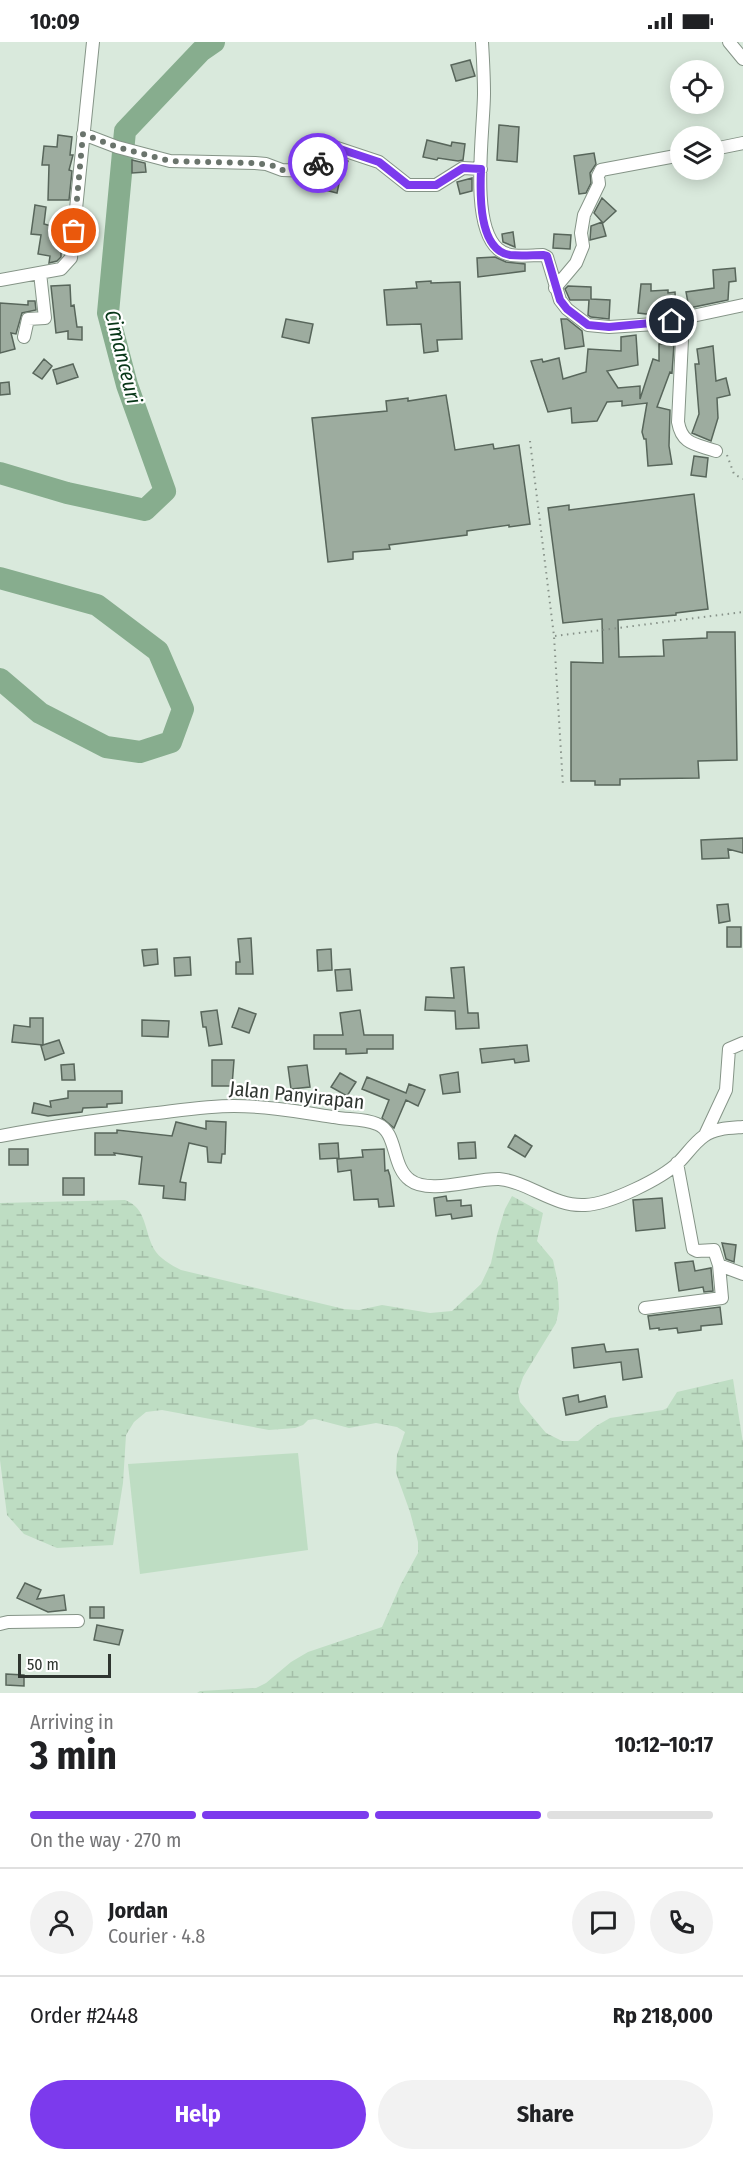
<!DOCTYPE html>
<meta charset="utf-8">
<style>
:root{--surface:#fff;--page:#f2f2f2;--text:#202124;--muted:#757577;--line:#e0e0e0;--accent:#7c3aed}
body{margin:0;font-family:"Fira Sans Condensed",sans-serif;background:var(--page);color:var(--text);height:100vh;display:flex;flex-direction:column;font-size:22px;white-space:nowrap}
*{box-sizing:border-box;margin:0}
p{font-size:20px;color:var(--muted)}
.icon{flex:none;width:33px;height:33px;fill:none;stroke:currentColor;stroke-width:2;stroke-linecap:round;stroke-linejoin:round}
.map{position:relative;height:1651px;overflow:hidden}
.details{display:flex;flex-direction:column;background:var(--surface);flex:1}
.details>*{flex:none}
.buttons{position:absolute;left:670px;top:18px;display:grid;gap:12px}
.buttons a{display:grid;place-items:center;width:54px;height:54px;border-radius:50%;background:var(--surface);box-shadow:0 3px 15px #0003;font-size:30px}
.scale{position:absolute;left:18px;bottom:15px;width:93px;box-sizing:border-box;padding-left:6px;border:3px solid #2f3530;border-top:0;font-size:16px;line-height:21px;white-space:nowrap;color:#2f3530;-webkit-text-stroke:4px #fff;paint-order:stroke}
.pin{position:absolute;display:grid;place-items:center;width:51px;height:51px;color:#fff;margin:-26px;border:3px solid #fff;border-radius:50%;box-shadow:0 2px 6px #0007}
.courier{position:absolute;display:grid;place-items:center;width:60px;height:60px;margin:-30px;border:4px solid #7c3aed;border-radius:50%;background:#fff;color:#222;box-shadow:0 2px 8px #0007}
.summary em{font-style:normal;font-weight:700}
.summary div{display:flex;flex-direction:column-reverse}
.summary{display:flex;align-items:center;justify-content:space-between;height:102px;padding:0 30px}
h1{font-size:39px;font-weight:700;line-height:45px}
.bar{display:grid;grid-template-columns:repeat(4,1fr);gap:9px 6px;align-content:center;height:72px;padding:0 30px}
.bar i{height:8px;border-radius:4px;background:var(--line)}
.bar .on{background:var(--accent)}
.bar p{grid-column:span 4}
.line{display:flex;align-items:center;gap:15px;padding:0 30px;border-top:2px solid var(--line)}
.line div{flex:1}
.round{display:grid;place-items:center;flex:none;width:63px;height:63px;border-radius:32px;background:var(--page)}
.primary-button{display:flex;gap:12px;margin-top:auto;padding:12px 30px}
.primary-button a{flex:1;height:69px;border-radius:36px;background:var(--accent);color:#fff;font-size:24px;font-weight:700;line-height:69px;text-align:center}
.primary-button a+a{background:var(--page);color:var(--text)}
.status{display:flex;justify-content:space-between;align-items:center;height:42px;padding:0 30px;background:var(--surface);direction:ltr}
.status svg{height:16px;fill:currentColor}
.map>svg:first-child{display:block}
</style>
<div class="status"><b>10:09</b><svg viewBox="0 0 49 12"><path d="M0 12V9h3v3zM5 12V6h3v6zM10 12V3h3v9zM15 12V0h3v12zM26 1h20v11H26zM47 4h2v5h-2z"/></svg></div>
<div class="map">
<svg width="743" height="1651" viewBox="0 0 743 1651">
<defs>
<pattern id="wetland-marsh" width="20" height="14" patternUnits="userSpaceOnUse" patternTransform="scale(1.5)"><rect width="20" height="14" fill="#beddc3"/><path d="M1 5h8M5 5V1M11 12h8M15 12V8" fill="none" stroke="#a4bea8"/></pattern>
</defs>
<rect width="100%" height="100%" fill="#d9e9dc"/>
<!-- green -->
<path fill="#beddc3" d="M298 1411 308 1508 140 1532 128 1422Z"/>
<!-- wetland -->
<path fill="url(#wetland-marsh)" d="M512 1154 543 1171 537 1199 553 1218 558 1241 559 1267 556 1281 523 1335 518 1350 520 1360 546 1391 562 1399H578L596 1384 610 1376 663 1368 667 1366 677 1350 733 1337 743 1401V1651H197L200 1649 256 1646 266 1641 291 1620 308 1610 382 1585 401 1542 418 1511V1500L410 1470 396 1431 397 1413 405 1390 397 1385 376 1381 349 1386 315 1377 308 1378 303 1383 295 1386 269 1388 162 1368 146 1370 134 1380 126 1393 123 1441 113 1503 57 1506 24 1492 7 1473 0 1418V1161L125 1158C147 1166 144 1189 154 1207 159 1216 171 1223 181 1228L344 1267 359 1268 382 1263 430 1271 452 1269 481 1242 491 1221 497 1193 505 1167Z"/>
<g fill="none" stroke-linecap="round" stroke-linejoin="round">
<!-- river -->
<path stroke="#87ad8e" stroke-width="22" d="M0 431 67 451 145 468 165 449 127 343 108 271 125 89 201 9 214 0
M0 536 97 563 158 609 183 667 171 700 140 710 106 705 40 671 0 637"/>
</g>
<!-- building -->
<path fill="#9dac9f" stroke="#58665b" stroke-width="1.5" d="M470 18 475 34 456 39 451 23Z
M499 83 519 85 517 120 497 118Z
M58 93 72 95 70 113H73L69 128 72 129 69 158H48L49 123H42L44 104 57 105Z
M427 98 451 104 452 100 465 102 463 118 458 119 438 116 437 118 423 115Z
M594 111 596 122 590 131 591 141 586 151 579 152 574 114Z
M339 115 348 119 341 132 337 151 325 148 328 134Z
M132 118 145 121 146 130 132 131Z
M472 136V149L460 152 457 140Z
M602 156 616 169 603 181 594 171Z
M35 163 46 165 44 182 65 188 61 198V215L57 219 49 221 50 214 38 212 41 193 31 192Z
M602 180 606 194 590 198 591 184Z
M513 190 515 205 503 200 502 192Z
M554 192 571 193 570 207 553 206Z
M495 215 506 220 525 222V229L478 235 477 216Z
M735 226 736 239 729 240 728 258 689 266 686 250 714 246 713 228Z
M431 239V241L460 240 462 297 437 298 438 309 424 311 421 282 387 283 384 248 417 246 416 240Z
M641 242H651V249L668 248V251L675 250 676 269 655 273 638 271Z
M70 243 71 264 74 263 77 285H82V298L68 297V289L56 291 51 244Z
M568 244 591 245V257L610 258 609 277 591 275 588 273 589 258H570L565 247Z
M28 259H35L36 268 22 271 16 292 11 291 15 307 0 311V261L28 263Z
M286 277 313 282 309 301 282 295Z
M561 277H567L582 289 584 304 565 307Z
M636 293 638 323 607 329 618 346 640 344V357L653 317 659 319V302H674L672 331 670 330 657 365 670 368 669 404 672 422 648 424 646 397H644L642 390 647 361 622 364V359L607 360 597 379 572 381 571 366 548 370 531 319 542 317 543 320 559 316 563 337 586 330 588 307 621 309V295Z
M713 304 716 339 726 336 730 353 717 356 718 376 711 399 692 391 699 372 695 322H699L697 307Z
M44 317 52 324 42 337 33 331Z
M73 322 78 335 57 342 53 328Z
M9 340 10 352 0 353V341Z
M446 353 455 408 493 402 494 407 519 403 530 482 509 485V483L467 489V493L389 503 390 507 353 510V517L328 520 312 376 387 369 386 359 408 356V359Z
M694 414 708 416 706 435 691 433Z
M694 452 708 567 676 571V573L618 578 619 615 664 614 663 598 707 596V590H735L737 718 698 719 699 736 620 737V743H595V739H571V620L603 621 602 577 563 581 548 466 569 463V468Z
M743 796V811L728 807 729 816 702 817 701 798Z
M728 862 730 879 719 881 717 863Z
M727 885H741V905H727Z
M251 896 253 932H236V920H240L238 897Z
M157 907 158 922 144 924 142 908Z
M331 907 332 928 318 929 317 908Z
M190 915 191 933 175 934 174 916Z
M464 925 468 971H478L479 986 456 987 455 969 425 968 426 955 454 956 451 926Z
M350 927 352 948 337 949 335 928Z
M239 966 256 972 249 991 232 985Z
M217 968 222 1002 209 1004 206 985H203L201 970Z
M360 968 364 993H393V1007H367V1011L346 1012V1007H314V993H343L340 971Z
M30 976H43V1003L59 998 64 1011 45 1018 41 1004 43 1003 12 1000 14 983 30 985Z
M142 978 169 979 168 995 142 994Z
M527 1003 529 1019 515 1021 514 1017 482 1021 480 1007Z
M212 1018H234L232 1044H212Z
M74 1022 75 1038H62L61 1023Z
M307 1023 310 1045 291 1047 288 1025Z
M458 1030 460 1050 443 1052 440 1033Z
M340 1031 356 1040 347 1054 331 1045Z
M367 1035 406 1051 409 1042 425 1048 418 1064 406 1058 394 1086 382 1076 389 1058 362 1047Z
M68 1049H122V1061L107 1062V1065L83 1066 82 1070 48 1074 32 1071 34 1061 51 1065 50 1059 68 1056Z
M206 1079 226 1080 225 1112H222L221 1121 208 1120 207 1105 189 1101 180 1140 186 1141 185 1158 163 1156 164 1144 139 1142 142 1115 114 1111 115 1113H95V1091H117V1088L172 1094 176 1080 206 1087Z
M515 1093 532 1104 525 1115 508 1105Z
M475 1100 476 1116 459 1117 458 1101Z
M338 1101 339 1116 320 1117 319 1102Z
M9 1107H28V1123H9Z
M384 1107 385 1129 388 1128 390 1134 394 1164 379 1165 378 1157 354 1158 351 1128 338 1130 337 1117 363 1115 362 1108Z
M63 1136H84V1153H63Z
M446 1154 447 1159 461 1158V1164L471 1163 472 1174 452 1177 451 1172 436 1174 434 1156Z
M662 1156 665 1186 636 1189 633 1158Z
M722 1201 736 1203 734 1220 726 1217Z
M693 1219 695 1229 711 1226 713 1249 704 1250 703 1245 679 1249 675 1221Z
M720 1265 722 1282 701 1284V1288L678 1291 677 1286 659 1288V1286L650 1287 648 1274Z
M604 1302 606 1310 638 1307 642 1335 623 1338 621 1320 574 1326 572 1306Z
M578 1353 579 1360 605 1354 607 1365 566 1373 563 1356Z
M25 1541 41 1548 37 1557 64 1553 66 1568 48 1570 17 1556Z
M90 1565H104V1576H90Z
M97 1583 123 1588 119 1603 94 1598Z
M6 1632 24 1633V1644L6 1643Z"/>
<g fill="none" stroke-linecap="round" stroke-linejoin="round">
<!-- minor casing -->
<g stroke="#859487" stroke-width="14">
<path id="minor" d="M482 0C483 17 484 34 484 51 484 88 469 182 498 207 509 217 529 213 543 213L547 215 560 258 567 267 588 283 609 285 655 282 743 263
M729 0 743 17
M83 92 117 105 170 119 255 121 266 122 282 128 311 129 331 104 379 120 408 143H436L463 126 481 127
M714 107 743 101
M0 238 61 227 71 216 93 0
M555 246 576 221 583 204 581 191 584 173 599 142 598 134 601 128 681 113
M683 277 678 380C682 403 696 402 716 409
M24 295 28 277 45 276 40 231
M705 1093 726 1048 729 1007 743 1001
M0 1094C49 1085 98 1078 148 1072 176 1069 205 1064 234 1064 267 1064 300 1070 333 1075 347 1078 363 1076 377 1082 398 1090 391 1124 410 1138 429 1153 475 1136 499 1137 529 1140 554 1165 585 1163 610 1162 661 1137 679 1120 687 1112 694 1101 704 1094 715 1086 730 1086 743 1085
M677 1121 693 1207 697 1209 714 1208 719 1223 743 1232
M645 1266 722 1256 719 1223
M0 1582 8 1580 78 1579"/>
</g>
<!-- path -->
<path stroke="#879289" stroke-width="2" stroke-dasharray="1.5 4.5" stroke-linecap="butt" d="M530 399 554 594 563 744
M727 413 734 432 743 437
M555 594 743 570"/>
<!-- minor -->
<use href="#minor" stroke="#fff" stroke-width="12"/>
</g>
<g fill="none" stroke-linecap="round" stroke-linejoin="round">
<!-- done -->
<path stroke="#6a746c" stroke-width="6" stroke-dasharray="0 10.8" d="M74 189 83 92 117 105 170 119 255 121 274 124 282 128 311 129 318 121"/>
<!-- route -->
<path stroke="#7c3aed" stroke-width="8" d="M318 121 331 104 379 120 408 143H436L463 126 481 127C480 151 478 208 510 213 521 214 533 213 543 213L547 214 560 258 567 267 588 283 609 285 672 279"/>
</g>
<g text-anchor="middle" dominant-baseline="central" stroke-width="4.5" stroke-linejoin="round" paint-order="stroke">
<!-- street labels -->
<g font-size="20" fill="#2f3530" stroke="#fff">
<text transform="translate(297 1053) rotate(6)">Jalan Panyirapan</text>
</g>
<!-- water labels -->
<g font-size="21" font-style="italic" fill="#073617" stroke="#fff">
<text transform="translate(123 315) rotate(76)">Cimanceuri</text>
</g>
</g>
</svg>
<div class="buttons">
<a><svg class="icon" aria-label="locate" viewBox="0 0 24 24"><circle cx="12" cy="12" r="6"/><path d="M12 2v4M12 18v4M2 12h4M18 12h4"/></svg></a>
<a><svg class="icon" aria-label="layers" viewBox="0 0 24 24"><path d="M12 4l9 5-9 5-9-5zM3 14l9 5 9-5"/></svg></a>
</div>
<div class="scale">50 m</div>
<div class="pin" style="left:74px;top:189px;background:#ea580c"><svg class="icon" aria-label="bag" viewBox="0 0 24 24"><path d="M5 8h14l-1 12H6zM9 8a3 3 0 0 1 6 0"/></svg></div>
<div class="pin" style="left:672px;top:279px;background:#1f2937"><svg class="icon" aria-label="home" viewBox="0 0 24 24"><path d="M3 11l9-7 9 7M6 9v11h12V9"/></svg></div>
<div class="courier" style="left:318px;top:121px"><svg class="icon" aria-label="bike" viewBox="0 0 24 24"><circle cx="6" cy="16" r="4"/><circle cx="18" cy="16" r="4"/><path d="M6 16l4-8h5l3 8M10 8l3 8H6M13 5h3"/></svg></div>
</div>
<section class="details">
<div class="summary"><div><h1>3 min</h1><p>Arriving in</p></div><em>10:12–10:17</em></div>
<div class="bar"><i class="on"></i><i class="on"></i><i class="on"></i><i></i><p>On the way · 270 m</p></div>
<div class="line" style="height:108px"><a class="round"><svg class="icon" aria-label="person" viewBox="0 0 24 24"><circle cx="12" cy="8" r="4"/><path d="M4 21q1-7 8-7t8 7"/></svg></a><div><b>Jordan</b><p>Courier · 4.8</p></div><a class="round"><svg class="icon" aria-label="chat" viewBox="0 0 24 24"><path d="M4 5h16v11H9l-5 4z"/></svg></a><a class="round"><svg class="icon" aria-label="phone" viewBox="0 0 24 24"><path d="M5 4h4l2 5-3 2q2 4 5 5l2-3 5 2v4C11 20 4 13 5 4z"/></svg></a></div>
<div class="line" style="height:78px"><div>Order #2448</div><b>Rp 218,000</b></div>
<div class="primary-button"><a>Help</a><a>Share</a></div>
</section>
